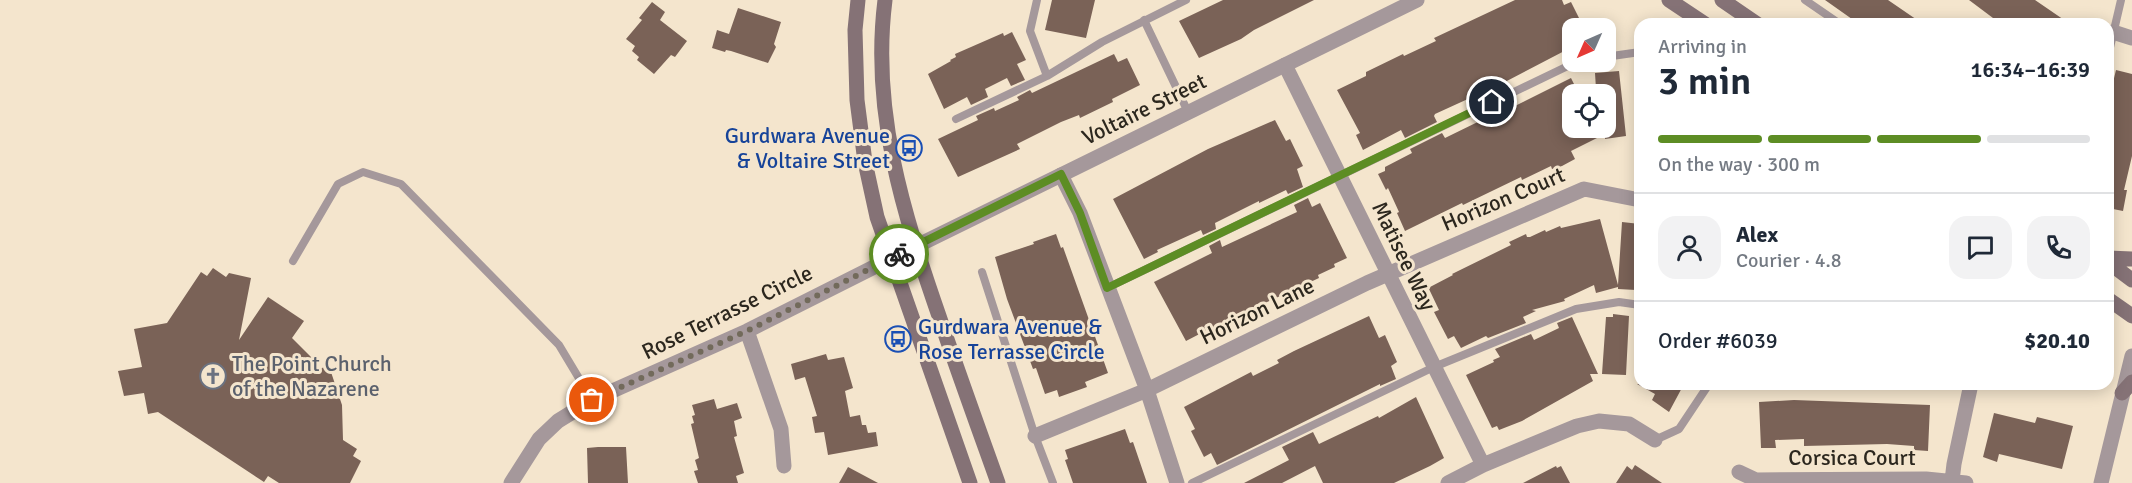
<!DOCTYPE html>
<meta charset="utf-8">
<style>
:root{--surface:#fff;--page:#f2f2f3;--text:#1f2937;--muted:#747a83;--line:#e0e1e3;--accent:#5d8d24}
body{margin:0;font-family:Signika,sans-serif;background:var(--page);color:var(--text);height:100vh;display:flex;flex-direction:column;font-size:22px;white-space:nowrap}
*{box-sizing:border-box;margin:0}
p{font-size:20px;color:var(--muted)}
.icon{flex:none;width:33px;height:33px;fill:none;stroke:currentColor;stroke-width:2;stroke-linecap:round;stroke-linejoin:round}
.map{position:relative;flex:1;overflow:hidden}
.sheet{position:absolute;left:1634px;top:18px;width:480px;height:372px;display:flex;flex-direction:column;background:var(--surface);border-radius:18px;box-shadow:0 3px 15px #0003}
.sheet>*{flex:none}
.needle{width:39px;rotate:225deg}
.fabs{position:absolute;left:1562px;top:18px;display:grid;gap:12px}
.fabs a{display:grid;place-items:center;width:54px;height:54px;border-radius:12px;background:var(--surface);box-shadow:0 3px 15px #0003;font-size:30px}
.pin{position:absolute;display:grid;place-items:center;width:51px;height:51px;color:#fff;margin:-26px;border:3px solid #fff;border-radius:50%;box-shadow:0 2px 6px #0007}
.courier{position:absolute;display:grid;place-items:center;width:60px;height:60px;margin:-30px;border:4px solid #5d8d24;border-radius:50%;background:#fff;color:#222;box-shadow:0 2px 8px #0007}
.headline em{font-style:normal;font-weight:600}
.headline div{display:flex;flex-direction:column-reverse}
.headline{display:flex;align-items:center;justify-content:space-between;height:102px;padding:0 24px}
h1{font-size:39px;font-weight:600;line-height:45px}
.bar{display:grid;grid-template-columns:repeat(4,1fr);gap:9px 6px;align-content:center;height:72px;padding:0 24px}
.bar i{height:8px;border-radius:4px;background:var(--line)}
.bar .active{background:var(--accent)}
.bar p{grid-column:span 4}
.line{display:flex;align-items:center;gap:15px;padding:0 24px;border-top:2px solid var(--line)}
.line div{flex:1}
.round{display:grid;place-items:center;flex:none;width:63px;height:63px;border-radius:18px;background:var(--page)}
.map>svg:first-child{display:block}
</style>
<div class="map">
<svg width="2132" height="483" viewBox="0 0 2132 483">
<rect width="100%" height="100%" fill="#f4e5cd"/>
<!-- building -->
<path fill="#7a6257" d="M1052 0H1095L1086 38 1045 30Z
M1223 0H1314L1254 30 1241 39 1199 58 1179 21Z
M1515 0H1562L1564 5 1571 2 1584 28H1572V47L1503 83 1505 89 1484 100 1481 93 1435 114 1434 116 1437 122 1405 138 1401 130 1363 150 1356 135 1360 133 1337 90 1366 76V72L1403 54 1404 56 1436 41 1434 38Z
M1825 0H1888L1923 24H1859Z
M1969 0H2035L2070 24H2001Z
M652 2 665 12 660 20 687 41 675 57 671 55 654 74 637 60 639 57 632 51 635 46 626 39 642 20 639 18Z
M738 8 781 22 774 44 776 47 768 63 731 51 726 50 725 52 712 48 717 30 729 34Z
M1012 32 1026 60 1017 64 1025 80 1011 86 1007 78 985 89 988 97 971 105 967 97 944 109 928 74 951 61 950 60 956 57 955 54 1003 33 1004 36Z
M1114 54 1118 62 1127 58 1140 85 1112 99 1113 102 1080 118 1079 115 1061 122 1017 144 1020 149 958 177 938 139 978 120 976 116 994 108 995 111 1019 100 1017 97 1030 90 1032 93Z
M2116 70 2132 74V156L2124 190H2127L2123 211 2108 208V115L2112 104 2108 103Z
M1619 71 1626 136 1605 139V88L1596 89 1595 73Z
M1571 78 1578 92 1572 94V128H1594L1599 137 1571 151 1575 159 1562 166 1552 169 1551 166 1522 180 1521 177 1463 205 1462 203 1405 231 1397 213 1399 212 1388 188 1386 190 1378 174 1385 171V167L1412 153 1410 149 1442 133 1445 138 1492 115 1489 110 1510 101 1512 106H1515Z
M1275 120 1286 141 1290 139 1303 166 1297 169 1303 187 1288 194 1286 190 1259 203V201L1215 223 1216 229 1203 235 1201 230 1157 250 1158 252 1144 259 1113 199 1208 149Z
M1308 198 1312 207 1320 203 1347 258 1334 264 1335 267 1318 275 1319 278 1265 303 1215 331 1213 327 1186 341 1154 282 1212 253 1209 246 1220 240 1222 247 1297 212 1294 205Z
M1600 219 1618 285 1622 222 1640 224V261L1636 290 1618 289V287L1596 293 1594 285 1564 299 1565 301 1532 310 1536 311 1523 317 1526 323 1488 338 1486 336 1461 348 1454 336 1448 339 1434 312 1439 310 1429 289 1430 287 1453 275 1452 274 1511 245 1509 242 1526 234 1527 237H1530L1545 230 1546 232 1560 226 1561 228Z
M1056 234 1061 248 1063 247 1108 373 1085 382 1087 387 1059 397 1057 390 1045 394 1036 368 1033 369 1007 299 995 257 1034 244 1033 242Z
M213 268 226 277 229 273 251 278 239 340 268 297 304 321 292 338 311 357 319 370 327 365 331 372 342 405 343 440 357 449 353 456 361 461 350 483H279L268 476 264 482 158 412 148 414 144 393 124 396 118 371 142 367 134 329 167 323 201 272 207 276Z
M1613 314 1629 316 1626 375 1602 374 1606 317H1613Z
M1369 316 1379 338 1385 335 1397 362 1391 366 1396 379 1380 386V384L1217 465 1211 453 1204 457 1191 431 1195 429 1184 407 1251 372 1253 376 1279 363 1277 360 1294 351Z
M1572 317 1598 374H1590L1593 381 1522 421 1499 430 1497 426 1492 428 1466 375 1494 362 1493 360 1500 357 1495 349 1531 334 1534 340 1559 328 1557 323Z
M826 354 828 360 844 357 853 388 845 391 850 417 860 415 862 425H866L868 433 876 432 878 446 828 455 824 432 815 433 812 417 817 416 805 377 795 380 791 364Z
M1637 384H1684L1669 412 1652 400 1655 394Z
M1416 397 1444 458 1430 466 1394 483H1323L1315 466 1282 483H1244L1289 460 1282 447 1313 432 1319 444 1321 443 1378 416 1379 418Z
M714 399 717 409 737 403 742 418 734 421 737 436 734 437 744 473 736 476 738 483H698L694 471 698 470 695 460 699 458 691 424 694 423 692 416 695 415 692 405Z
M1794 400 1930 405 1928 451 1914 450V446L1887 444 1804 446V439L1775 440 1776 448H1761L1759 402Z
M1994 413 2035 423 2037 417 2073 426 2062 469 1999 454 1997 462 1983 457Z
M1125 429 1130 443 1133 442 1147 483H1073L1065 460 1068 459 1065 450Z
M598 447H626L628 483H588L587 448Z
M1635 465 1662 483H1616L1627 466 1632 470Z
M1556 466 1557 468 1561 466 1570 483H1523Z
M848 467 878 483H839Z"/>
<g fill="none" stroke-linecap="round" stroke-linejoin="round">
<!-- service -->
<path stroke="#a5989b" stroke-width="8" d="M1037 0 1030 31 1047 76
M1805 0 1840 24
M1144 20 1188 112
M2108 56 2121 0
M1605 57 1640 52
M956 119 1047 76 1102 42 1186 0
M293 261 338 184 363 172 401 184 559 345 592 400
M982 272 1035 436 1053 483
M1107 288 1572 64 1585 62
M1655 440 1679 429 1709 384
M1192 483 1434 367 1576 309 1619 302 1640 305"/>
<!-- minor -->
<path stroke="#a5989b" stroke-width="15" d="M2113 32 2132 38
M1285 65 1483 465
M1061 175 1080 213 1147 390 1177 483
M747 331 781 429 784 466
M1035 436 1147 390 1367 283 1584 189 1640 200
M1739 472 1756 480 1926 479 1966 483
M1952 481 1954 464 1971 384
M511 483 539 439 558 421 592 400 747 331 890 259
M1448 483 1483 465 1577 426 1599 421 1629 424 1655 440"/>
<!-- tertiary -->
<path stroke="#a5989b" stroke-width="15" d="M890 259 1417 0
M2101 483 2132 356"/>
<!-- secondary -->
<path stroke="#857276" stroke-width="15" d="M858 0 855 30 857 100 865 162 877 217 970 483
M885 0C871 111 903 212 939 316 958 372 978 427 998 483
M1669 0 1705 24
M1722 0 1757 24
M2108 258 2132 259
M2108 262 2132 280
M2108 299 2132 316
M2122 393 2132 382"/>
</g>
<g fill="none" stroke-linecap="round" stroke-linejoin="round">
<!-- done -->
<path stroke="#726a5b" stroke-width="6" stroke-dasharray="0 10.8" d="M592 400 747 331 899 254"/>
<!-- route -->
<path stroke="#5d8d24" stroke-width="8" d="M899 254 1061 174 1080 213 1107 288 1492 102"/>
</g>
<!-- icons -->
<defs>
<g id="bus-ring" transform="scale(1.35)"><circle r="9.5" fill="#f4e5cd" stroke="#1a4fb4" stroke-width="1.5"/><path d="M-5-6H5V4H4V6H2V4H-2V6H-4V4H-5ZM-3.5-4V0h7V-4ZM-3.5 1.2v1.5H-2V1.2ZM2 1.2v1.5H3.5V1.2Z" fill="#1a4fb4"/></g>
<g id="church-ring" transform="scale(1.35)"><circle r="9.5" fill="#f4e5cd" stroke="#6b7280" stroke-width="1.5"/><path d="M-1.2-6h2.4v3.5h3.3v2.4h-3.3V6h-2.4V-.1h-3.3v-2.4h3.3Z" fill="#6b7280"/></g>
</defs>
<g fill-rule="evenodd">
<use href="#bus-ring" x="909" y="148"/>
<use href="#bus-ring" x="898" y="339"/>
<use href="#church-ring" x="213" y="376"/>
</g>
<g text-anchor="middle" dominant-baseline="central" stroke-width="6" stroke-linejoin="round" paint-order="stroke">
<!-- street labels -->
<g font-size="22" fill="#2c271e" stroke="#f4e5cd">
<text transform="translate(1144 109) rotate(-26)">Voltaire Street</text>
<text transform="translate(1503 199) rotate(-23)">Horizon Court</text>
<text transform="translate(1404 256) rotate(64)">Matisee Way</text>
<text transform="translate(1257 311) rotate(-26)">Horizon Lane</text>
<text transform="translate(727 312) rotate(-26)">Rose Terrasse Circle</text>
<text x="1852" y="457">Corsica Court</text>
</g>
<!-- transit labels -->
<g font-size="22" fill="#164399" stroke="#f4e5cd" text-anchor="end">
<text x="890" y="135">Gurdwara Avenue<tspan x="890" dy="25">&amp; Voltaire Street</tspan></text>
<text x="918" y="326" text-anchor="start">Gurdwara Avenue &amp;<tspan x="918" dy="25">Rose Terrasse Circle</tspan></text>
</g>
<!-- worship labels -->
<g font-size="22" fill="#5b616d" stroke="#f4e5cd" text-anchor="start">
<text x="232" y="363">The Point Church<tspan x="232" dy="25">of the Nazarene</tspan></text>
</g>
</g>
</svg>
<div class="fabs">
<a><svg class="needle" viewBox="-14 -14 28 28"><path d="M0-13l5 13h-10z" fill="#e53935"/><path d="M0 13l5-13h-10z" fill="#747a83"/></svg></a>
<a><svg class="icon" aria-label="locate" viewBox="0 0 24 24"><circle cx="12" cy="12" r="6"/><path d="M12 2v4M12 18v4M2 12h4M18 12h4"/></svg></a>
</div>
<div class="pin" style="left:592px;top:400px;background:#ea580c"><svg class="icon" aria-label="bag" viewBox="0 0 24 24"><path d="M5 8h14l-1 12H6zM9 8a3 3 0 0 1 6 0"/></svg></div>
<div class="pin" style="left:1492px;top:102px;background:#1f2937"><svg class="icon" aria-label="home" viewBox="0 0 24 24"><path d="M3 11l9-7 9 7M6 9v11h12V9"/></svg></div>
<div class="courier" style="left:899px;top:254px"><svg class="icon" aria-label="bike" viewBox="0 0 24 24"><circle cx="6" cy="16" r="4"/><circle cx="18" cy="16" r="4"/><path d="M6 16l4-8h5l3 8M10 8l3 8H6M13 5h3"/></svg></div>
<section class="sheet">
<div class="headline"><div><h1>3 min</h1><p>Arriving in</p></div><em>16:34–16:39</em></div>
<div class="bar"><i class="active"></i><i class="active"></i><i class="active"></i><i></i><p>On the way · 300 m</p></div>
<div class="line" style="height:108px"><a class="round"><svg class="icon" aria-label="person" viewBox="0 0 24 24"><circle cx="12" cy="8" r="4"/><path d="M4 21q1-7 8-7t8 7"/></svg></a><div><b>Alex</b><p>Courier · 4.8</p></div><a class="round"><svg class="icon" aria-label="chat" viewBox="0 0 24 24"><path d="M4 5h16v11H9l-5 4z"/></svg></a><a class="round"><svg class="icon" aria-label="phone" viewBox="0 0 24 24"><path d="M5 4h4l2 5-3 2q2 4 5 5l2-3 5 2v4C11 20 4 13 5 4z"/></svg></a></div>
<div class="line" style="height:78px"><div>Order #6039</div><b>$20.10</b></div>
</section>
</div>
